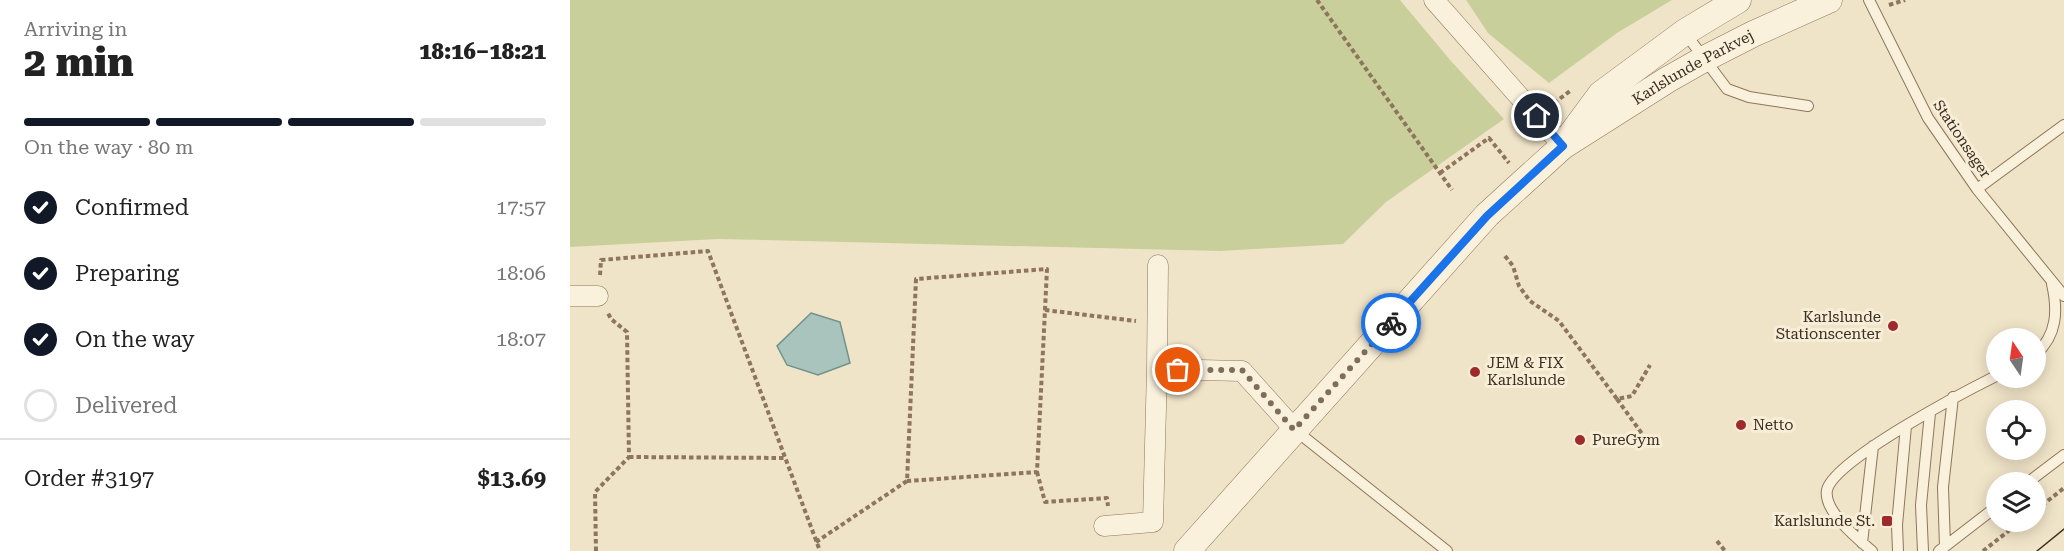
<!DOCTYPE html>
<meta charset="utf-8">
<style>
:root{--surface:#fff;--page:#f6f6f6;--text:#222;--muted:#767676;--line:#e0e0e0;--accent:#111827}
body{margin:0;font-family:"Roboto Serif",serif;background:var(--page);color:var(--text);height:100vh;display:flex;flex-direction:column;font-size:22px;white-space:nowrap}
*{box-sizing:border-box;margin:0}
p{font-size:20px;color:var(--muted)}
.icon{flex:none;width:33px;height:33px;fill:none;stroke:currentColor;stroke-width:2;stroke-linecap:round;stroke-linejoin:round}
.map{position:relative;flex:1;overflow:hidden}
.details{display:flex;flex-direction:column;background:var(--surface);width:570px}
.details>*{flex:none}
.needle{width:39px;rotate:347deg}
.tools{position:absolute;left:1416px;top:328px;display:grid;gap:12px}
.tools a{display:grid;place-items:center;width:60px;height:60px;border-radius:50%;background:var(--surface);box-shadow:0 3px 15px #0003;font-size:30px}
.pin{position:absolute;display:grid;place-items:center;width:51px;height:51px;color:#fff;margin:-26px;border:3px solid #fff;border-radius:50%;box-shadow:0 2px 6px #0007}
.courier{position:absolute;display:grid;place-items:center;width:60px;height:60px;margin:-30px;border:4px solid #1a73e8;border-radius:50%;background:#fff;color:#222;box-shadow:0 2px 8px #0007}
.summary em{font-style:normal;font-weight:800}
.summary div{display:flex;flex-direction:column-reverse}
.summary{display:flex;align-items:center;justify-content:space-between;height:102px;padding:0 24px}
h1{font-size:39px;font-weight:800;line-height:45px}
.bar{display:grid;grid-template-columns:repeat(4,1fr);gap:9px 6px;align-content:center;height:72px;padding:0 24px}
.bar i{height:8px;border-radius:4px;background:var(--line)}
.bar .active{background:var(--accent)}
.bar p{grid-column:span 4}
.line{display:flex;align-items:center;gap:15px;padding:0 24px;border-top:2px solid var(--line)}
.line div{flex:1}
ol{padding:0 24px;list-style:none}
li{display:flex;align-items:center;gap:18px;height:66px}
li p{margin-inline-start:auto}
li .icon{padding:6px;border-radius:50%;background:var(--accent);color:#fff;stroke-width:4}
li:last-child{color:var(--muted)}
li i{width:33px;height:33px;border:3px solid var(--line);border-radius:50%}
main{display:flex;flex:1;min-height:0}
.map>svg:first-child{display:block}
</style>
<main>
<section class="details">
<div class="summary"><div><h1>2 min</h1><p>Arriving in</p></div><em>18:16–18:21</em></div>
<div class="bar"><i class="active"></i><i class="active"></i><i class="active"></i><i></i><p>On the way · 80 m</p></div>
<ol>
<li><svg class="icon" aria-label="check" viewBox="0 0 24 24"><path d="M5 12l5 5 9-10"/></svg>Confirmed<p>17:57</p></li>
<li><svg class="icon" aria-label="check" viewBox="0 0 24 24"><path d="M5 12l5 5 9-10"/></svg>Preparing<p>18:06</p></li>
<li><svg class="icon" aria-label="check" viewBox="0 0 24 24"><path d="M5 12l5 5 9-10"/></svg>On the way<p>18:07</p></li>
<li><i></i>Delivered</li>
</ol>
<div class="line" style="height:78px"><div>Order #3197</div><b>$13.69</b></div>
</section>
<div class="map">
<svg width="1494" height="551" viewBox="0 0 1494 551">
<rect width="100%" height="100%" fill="#f0e4c8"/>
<!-- green -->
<path fill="#c9cf9b" d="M0 0H830L881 61 934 119 816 202 773 244 650 251 148 239 0 247Z
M896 0H1102L1047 33 979 83 918 33Z"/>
<!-- water -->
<path fill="#a9c4bc" stroke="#6f938a" stroke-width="1.5" d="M241 313 270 322 280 363 248 375 217 365 207 346Z"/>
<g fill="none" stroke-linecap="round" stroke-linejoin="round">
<!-- service casing -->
<g stroke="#8d765c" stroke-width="12">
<path id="service" d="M1299 0 1358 118 1407 189 1494 296
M1115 33 1157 89 1179 97 1238 106
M1407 189 1494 125
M1466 354C1487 335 1488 311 1482 284
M725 430 877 551
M1457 483 1494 455
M1292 543 1303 446
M1375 546 1373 487 1383 397
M1302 551C1288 539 1253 511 1257 490 1264 460 1396 391 1426 376
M1328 551 1327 525 1336 426
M1353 551 1351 505 1360 413
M1369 551 1426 507"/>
</g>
<!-- minor casing -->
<g stroke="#8d765c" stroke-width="21">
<path id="minor" d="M864 0 993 146
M0 296H28
M587 369 672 371 725 430
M534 526 583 522 587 369 588 265"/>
</g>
<!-- tertiary casing -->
<g stroke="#8d765c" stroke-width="27">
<g id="tertiary">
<path d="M1000 136 1031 94 1115 32 1168 0"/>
<path id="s1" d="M617 551 917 215 993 146 1097 80 1134 59 1183 34 1259 0"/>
</g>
</g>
<!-- path -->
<path stroke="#8d765c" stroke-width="4" stroke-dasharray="4.5 3" stroke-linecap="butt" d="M747 0 882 190
M1319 5 1335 0
M984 103 1000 91
M870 173 919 138 939 163
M935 256 943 266 949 286 960 301 989 321 1047 399 1062 396 1080 365
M30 275 31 260 138 251 250 551
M475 310 566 321
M1047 399 1073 435
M59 457 215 458
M467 472 475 502 537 498 538 506
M1466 510 1494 488
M1147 541 1155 551
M246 542 337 481 346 279 477 269 467 472 337 481
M26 551 25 492 59 457 57 332 41 319 38 313
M1413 551 1450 522"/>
<!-- service -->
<use href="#service" stroke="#faf1dc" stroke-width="10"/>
<!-- minor -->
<use href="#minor" stroke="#faf1dc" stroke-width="20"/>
<!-- tertiary -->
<use href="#tertiary" stroke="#faf1dc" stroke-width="26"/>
<!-- tram -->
<path stroke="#3d2e20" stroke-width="1.5" d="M1467 551 1494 529"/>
</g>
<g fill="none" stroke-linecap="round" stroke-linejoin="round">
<!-- done -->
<path stroke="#7c6e5b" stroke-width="6" stroke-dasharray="0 10.8" d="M608 370H672L724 430 821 323"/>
<!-- route -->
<path stroke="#1a73e8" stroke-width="8" d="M821 323 917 216 993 146 967 116"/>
</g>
<!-- markers -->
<g fill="#9e2a2b" stroke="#f7eed8" stroke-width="2">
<circle cx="1323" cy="326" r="6"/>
<circle cx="905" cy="372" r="6"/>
<circle cx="1171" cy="425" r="6"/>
<circle cx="1010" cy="440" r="6"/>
<rect x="1311" y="515" width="12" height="12" rx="3"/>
</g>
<g text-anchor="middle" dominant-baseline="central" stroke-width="6" stroke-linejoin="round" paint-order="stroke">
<!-- street labels -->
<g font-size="15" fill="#3d2e20" stroke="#f7eed8">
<text stroke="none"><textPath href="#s1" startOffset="705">Karlslunde Parkvej</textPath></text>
<text transform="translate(1392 139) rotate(56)">Stationsager</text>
</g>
<!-- poi labels -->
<g font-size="15" fill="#3d2e20" stroke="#f7eed8" text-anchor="start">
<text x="1311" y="317" text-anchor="end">Karlslunde<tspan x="1311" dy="17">Stationscenter</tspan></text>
<text x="917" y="363">JEM &amp; FIX<tspan x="917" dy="17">Karlslunde</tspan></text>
<text x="1183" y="425">Netto</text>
<text x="1022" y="440">PureGym</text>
<text x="1305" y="521" text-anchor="end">Karlslunde St.</text>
</g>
</g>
</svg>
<div class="tools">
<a><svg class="needle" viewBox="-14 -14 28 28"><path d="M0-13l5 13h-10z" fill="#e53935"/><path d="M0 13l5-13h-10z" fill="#767676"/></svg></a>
<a><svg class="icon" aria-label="locate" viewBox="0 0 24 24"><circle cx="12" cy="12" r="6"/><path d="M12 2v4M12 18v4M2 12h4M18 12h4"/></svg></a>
<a><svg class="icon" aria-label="layers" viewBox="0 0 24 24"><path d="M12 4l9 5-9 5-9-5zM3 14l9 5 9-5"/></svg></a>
</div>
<div class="pin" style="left:608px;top:370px;background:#ea580c"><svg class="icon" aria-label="bag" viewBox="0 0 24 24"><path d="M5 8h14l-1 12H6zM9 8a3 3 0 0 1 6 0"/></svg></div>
<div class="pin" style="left:967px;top:116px;background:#1f2937"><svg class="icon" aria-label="home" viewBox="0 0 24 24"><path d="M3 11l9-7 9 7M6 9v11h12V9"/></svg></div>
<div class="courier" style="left:821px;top:323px"><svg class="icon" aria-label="bike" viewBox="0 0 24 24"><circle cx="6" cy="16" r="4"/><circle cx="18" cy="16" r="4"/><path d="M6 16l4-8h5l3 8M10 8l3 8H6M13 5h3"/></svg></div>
</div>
</main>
